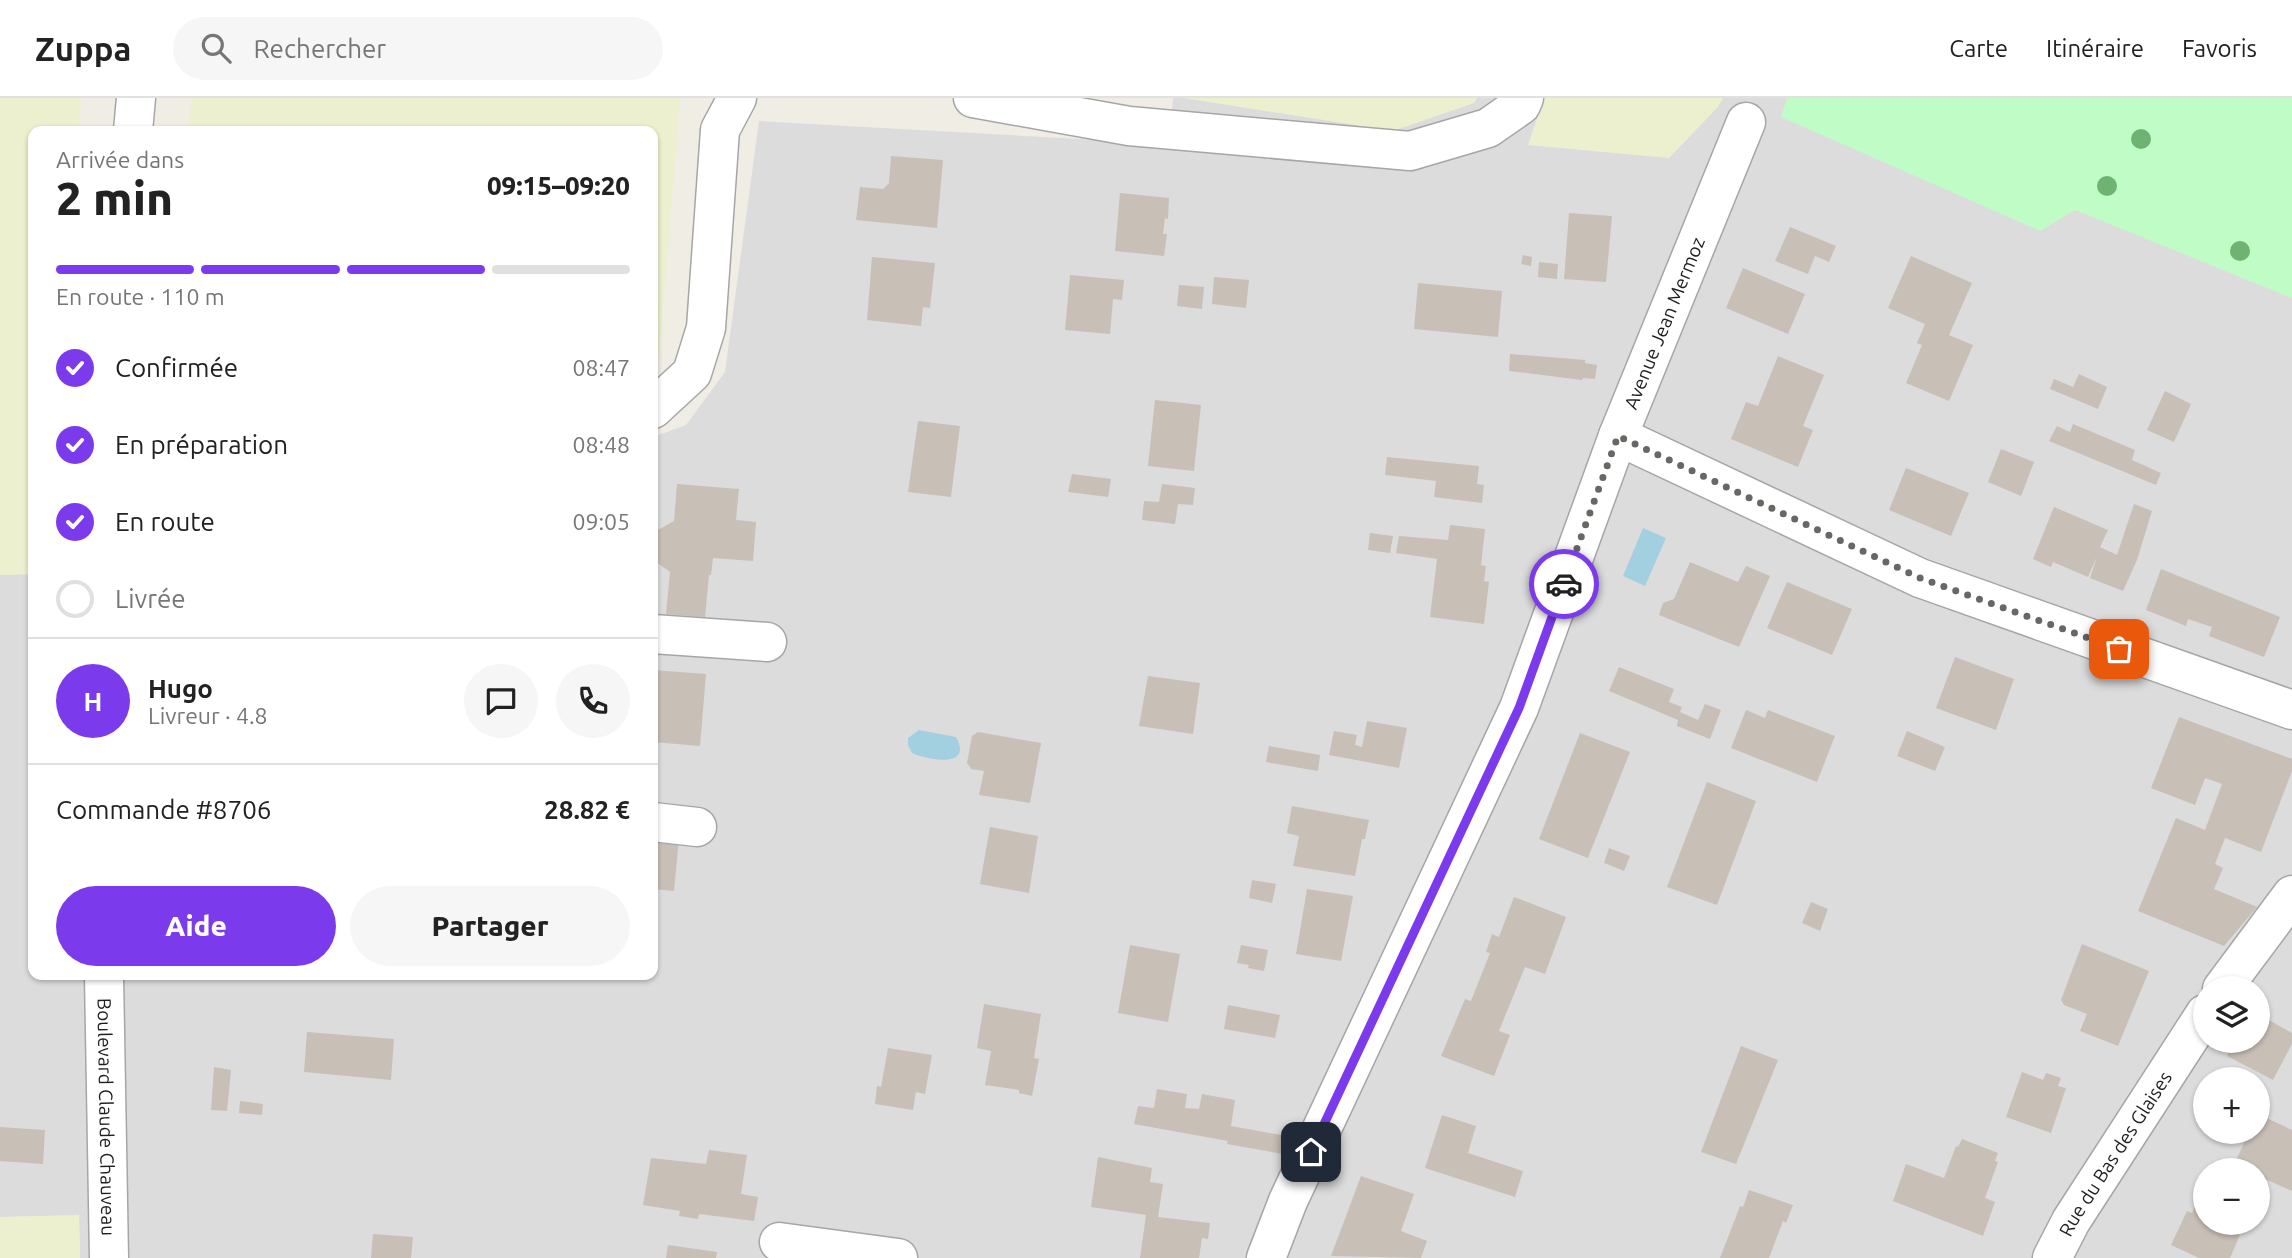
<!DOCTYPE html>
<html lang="fr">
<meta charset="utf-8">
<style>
:root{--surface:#fff;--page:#f6f6f6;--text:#222;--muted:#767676;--line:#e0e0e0;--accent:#7c3aed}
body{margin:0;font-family:Ubuntu,sans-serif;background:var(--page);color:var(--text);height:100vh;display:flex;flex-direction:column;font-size:26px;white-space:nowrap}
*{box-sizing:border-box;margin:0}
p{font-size:23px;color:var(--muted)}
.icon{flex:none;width:38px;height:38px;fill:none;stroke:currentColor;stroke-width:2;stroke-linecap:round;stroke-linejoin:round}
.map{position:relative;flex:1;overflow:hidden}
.side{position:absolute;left:28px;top:28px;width:630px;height:854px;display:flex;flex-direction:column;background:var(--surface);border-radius:14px;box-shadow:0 2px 5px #0004}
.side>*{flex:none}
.buttons{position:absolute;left:2193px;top:878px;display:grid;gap:14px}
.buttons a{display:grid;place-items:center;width:77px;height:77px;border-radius:50%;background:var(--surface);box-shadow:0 2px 5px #0004;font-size:35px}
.pin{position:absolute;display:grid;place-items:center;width:60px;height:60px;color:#fff;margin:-30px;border-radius:14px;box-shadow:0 4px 10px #0006}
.courier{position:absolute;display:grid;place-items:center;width:70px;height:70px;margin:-35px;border:5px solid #7c3aed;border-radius:50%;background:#fff;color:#222;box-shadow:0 2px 9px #0007}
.overview em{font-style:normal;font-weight:800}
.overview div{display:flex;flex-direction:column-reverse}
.overview{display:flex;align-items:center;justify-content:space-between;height:119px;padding:0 28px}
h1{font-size:46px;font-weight:800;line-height:52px}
.bar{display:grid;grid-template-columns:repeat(4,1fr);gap:10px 7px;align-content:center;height:84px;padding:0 28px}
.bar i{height:9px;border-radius:5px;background:var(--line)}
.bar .selected{background:var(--accent)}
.bar p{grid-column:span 4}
.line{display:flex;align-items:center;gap:18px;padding:0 28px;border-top:2px solid var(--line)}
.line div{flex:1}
.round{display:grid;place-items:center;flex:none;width:74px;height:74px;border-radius:37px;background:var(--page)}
ol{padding:0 28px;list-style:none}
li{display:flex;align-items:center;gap:21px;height:77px}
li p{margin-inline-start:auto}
li .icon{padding:7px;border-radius:50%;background:var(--accent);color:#fff;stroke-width:4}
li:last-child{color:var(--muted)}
li i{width:38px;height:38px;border:4px solid var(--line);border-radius:50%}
.cta{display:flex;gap:14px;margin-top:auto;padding:14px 28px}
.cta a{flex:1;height:80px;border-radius:42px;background:var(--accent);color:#fff;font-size:28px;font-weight:800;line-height:80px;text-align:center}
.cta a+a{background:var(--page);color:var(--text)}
header{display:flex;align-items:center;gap:42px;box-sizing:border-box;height:98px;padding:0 35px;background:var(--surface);border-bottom:2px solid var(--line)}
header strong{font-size:33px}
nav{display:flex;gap:38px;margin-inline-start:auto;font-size:24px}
.search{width:490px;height:63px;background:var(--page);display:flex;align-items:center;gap:18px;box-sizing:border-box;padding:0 24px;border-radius:38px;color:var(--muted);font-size:26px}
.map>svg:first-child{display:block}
</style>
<header>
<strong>Zuppa</strong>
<div class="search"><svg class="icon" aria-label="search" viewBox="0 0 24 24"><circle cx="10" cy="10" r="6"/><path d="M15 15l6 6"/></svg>Rechercher</div>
<nav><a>Carte</a><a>Itinéraire</a><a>Favoris</a></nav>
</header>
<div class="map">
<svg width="2292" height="1160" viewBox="0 0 2292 1160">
<rect width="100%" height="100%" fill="#f0ede5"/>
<!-- residential -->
<path fill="#dddcdc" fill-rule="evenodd" d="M1173 0H2292V1160H80L79 1118 0 1119V477L33 476V877H653V339L686 327 725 274 759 23 1169 46ZM2205 891H2258V943H2205ZM2205 982H2258V1034H2205ZM2205 1073H2258V1125H2205Z"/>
<!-- farmland -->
<path fill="#ecf0cf" d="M0 0H81L79 33H33V476L0 477Z
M192 0H680L659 259 653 261V33H188Z
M1184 0H1477L1474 5 1393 33Z
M1544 0H1723L1718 9 1669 60 1528 47Z
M79 1117 80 1160H0V1119Z"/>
<!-- park -->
<path fill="#c0fcc6" d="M1787 0H2292V200L2075 112 2040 133 1781 19Z"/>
<!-- water -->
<path fill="#a3d0e0" d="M1643 430 1666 440 1645 488 1623 478Z
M919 632 956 639C974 671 927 662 912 655L908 647V640Z"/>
<!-- building -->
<path fill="#c8bfb7" d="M891 58 943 62 937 130 856 122 860 89 883 91 889 85Z
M1120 95 1169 100 1168 121 1165 120 1163 136H1167L1164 158 1115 153Z
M1569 115 1612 118 1606 184 1564 181Z
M1790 129 1836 148 1829 164 1815 158 1808 176 1775 163Z
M1523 157 1532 159 1531 168 1521 166Z
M1911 158 1972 185 1949 237 1973 247 1949 303 1906 285 1922 247 1917 245 1925 226 1888 210Z
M872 159 935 165 930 210 923 209 921 228 867 222Z
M1539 164 1558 166 1557 181 1538 179Z
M1743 170 1805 196 1788 236 1726 210Z
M1070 177 1124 182 1122 202 1113 201 1110 236 1065 232Z
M1214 179 1249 182 1246 210 1212 206Z
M1418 185 1502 193 1498 239 1414 231Z
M1179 187 1204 189 1202 211 1177 208Z
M1510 256 1585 262V265L1597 267 1595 281 1583 280 1582 282 1509 273Z
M1778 258 1824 277 1803 328 1813 332 1798 369 1731 341 1746 304 1758 308Z
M2079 276 2107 289 2098 311 2050 291 2054 281 2073 289Z
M2165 293 2191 306 2174 344 2147 332Z
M1155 302 1201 307 1194 373 1148 368Z
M918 323 960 328 951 399 908 394Z
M2073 326 2135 352 2132 362 2161 375 2156 387 2049 343 2057 328 2070 334Z
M2001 351 2034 364 2021 398 1988 384Z
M1387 359 1479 368 1477 386 1484 387 1482 405 1434 399 1436 383 1385 377Z
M1906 370 1969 395 1951 438 1889 412Z
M1072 376 1111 381 1108 399 1068 394Z
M677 386 739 391 736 422 756 424 753 463 713 460 711 477H709L705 519 666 516 670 474 656 464 653 456V442L658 432 674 423Z
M1162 386 1195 390 1193 407 1178 406 1175 426 1142 422 1144 403 1159 404Z
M2134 406 2152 413 2137 462 2123 493 2090 480 2097 458 2088 479 2053 464 2051 469 2033 461 2054 409 2108 432 2100 449 2117 457Z
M1450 427 1485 431 1481 467 1486 468 1484 483 1489 484 1484 526 1430 519 1437 461 1396 455 1399 438 1448 442Z
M1370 435 1393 438 1390 455 1368 452Z
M1690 464 1738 484 1746 468 1770 478 1739 549 1659 517 1663 505 1674 501Z
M2161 471 2280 519 2264 559 2209 538 2212 529 2188 521 2186 528 2146 512Z
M1787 484 1852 511 1832 557 1767 530Z
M1955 559 2014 581 1996 632 1936 610Z
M1619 569 1674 591 1669 604 1682 609 1680 614 1698 622 1705 606 1721 612 1710 641 1677 628 1678 622 1609 593Z
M653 572 706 576 700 648 653 644Z
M1148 578 1200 585 1193 636 1139 628Z
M1746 612 1765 620 1768 612 1835 638 1817 684 1731 650Z
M2179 619 2292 661V673L2261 754 2225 740 2215 766 2223 770 2214 791 2257 809 2224 848 2138 813 2176 720 2205 732 2222 686 2205 680 2195 707 2151 690Z
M1367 623 1407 630 1399 670 1329 657 1334 633 1357 637 1355 647 1362 649Z
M1907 633 1945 649 1935 673 1897 658Z
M978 634 1041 645 1030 705 979 697 984 673 971 671 967 665 972 638Z
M1580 635 1630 654 1588 760 1539 741Z
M1269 648 1320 657 1318 673 1266 664Z
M1707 684 1756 703 1717 807 1667 789Z
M1292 708 1369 722 1365 741H1362L1355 778 1293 768 1299 738 1287 735Z
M990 729 1038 738 1029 795 980 786Z
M653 739 679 741 674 793 653 791Z
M1609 750 1630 758 1624 773 1604 765Z
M1252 782 1276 786 1272 805 1249 800Z
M1307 791 1353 798 1341 863 1296 856Z
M1514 799 1566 819 1545 876 1525 869 1499 933 1510 937 1494 978 1441 958 1465 901 1471 903 1490 855 1486 854 1492 836 1499 839Z
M1811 804 1828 811 1820 833 1802 825Z
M2082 846 2149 873 2118 948 2080 933 2087 916 2064 907 2061 902Z
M1130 847 1180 856 1168 924 1118 915Z
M1241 847 1268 852 1264 873 1248 870 1249 867 1237 865Z
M984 906 1041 916 1034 960 1039 961 1032 998 1019 995V992L985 987 991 953 977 950Z
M1228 907 1280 917 1275 940 1224 931Z
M2258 916 2292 935V946L2273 982 2227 958 2235 943H2258Z
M307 934 394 941 391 982 304 974Z
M1741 948 1778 962 1736 1066 1701 1054Z
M888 950 932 957 925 996 916 994 913 1012 875 1006 877 988 881 989Z
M214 969 231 972 227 1013 211 1012Z
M2022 974 2043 982 2046 975 2061 980 2058 988 2066 990 2051 1035 2006 1019Z
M1157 991 1187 996 1185 1010 1199 1011 1202 996 1235 1002 1231 1028 1297 1040 1288 1057 1227 1046 1228 1043 1134 1026 1138 1008 1154 1010Z
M240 1003 263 1006 262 1017 239 1015Z
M2258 1016 2292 1032V1093L2258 1078V1073H2246L2234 1067 2249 1034H2258Z
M1442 1017 1476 1028 1468 1055 1523 1073 1515 1099 1425 1070Z
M0 1029 45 1032 43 1066 0 1063Z
M1962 1041 1998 1055 1995 1063 1998 1064 1985 1100 1995 1104 1983 1138 1893 1103 1906 1066 1944 1080 1956 1048 1958 1049Z
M709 1052 747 1057 741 1096 758 1099 754 1123 699 1116 698 1121 679 1118 680 1113 643 1107 651 1060 706 1066Z
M1098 1059 1152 1070 1150 1084 1163 1086 1158 1119 1210 1125 1208 1141 1202 1140 1199 1160H1140L1146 1117 1091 1109Z
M1361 1078 1414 1096 1401 1133 1427 1143 1421 1160 1331 1158Z
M1749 1092 1793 1107 1786 1125 1783 1123 1769 1160H1720L1740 1108 1743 1109Z
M2202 1094 2205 1096V1125H2230L2227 1131 2240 1137 2230 1160H2199L2171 1147 2187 1113 2192 1115Z
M373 1136 413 1139 411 1160H371Z
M668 1147 717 1154 716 1160H666Z"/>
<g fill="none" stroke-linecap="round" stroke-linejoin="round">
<!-- minor casing -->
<g stroke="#a6a6a6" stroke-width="41">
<g id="minor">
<path d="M973 0 1129 28 1410 53 1488 30 1521 7 1524 0"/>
<path d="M133 33 136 0"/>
<path d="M653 311 692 275 706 230 720 32 737 0"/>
<path d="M1618 338 1920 480 2292 612"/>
<path d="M653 536 767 544"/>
<path d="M653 724 697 729"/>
<path id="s1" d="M104 877 109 1160"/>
<path d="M2222 891 2292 797"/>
<path d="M779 1144 898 1160"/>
<path id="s2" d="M1266 1160 1288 1103 1519 610 1618 338 1746 24"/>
<path id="s3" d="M2052 1160 2071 1123 2205 916"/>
</g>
</g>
<!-- minor -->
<use href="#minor" stroke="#fff" stroke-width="38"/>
</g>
<!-- trees -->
<g fill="#6fb373">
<circle cx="2141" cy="41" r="10"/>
<circle cx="2107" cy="88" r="10"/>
<circle cx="2240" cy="153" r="10"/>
</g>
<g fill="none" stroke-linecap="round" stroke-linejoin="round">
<!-- done -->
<path stroke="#686764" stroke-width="7" stroke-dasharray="0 12.6" d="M1564 486 1618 338 1920 480 2119 551"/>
<!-- route -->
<path stroke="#7c3aed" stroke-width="9" d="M1311 1054 1519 610 1564 486"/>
</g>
<g text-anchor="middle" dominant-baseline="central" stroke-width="5" stroke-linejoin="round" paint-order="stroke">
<!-- street labels -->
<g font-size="19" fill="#1f1f1f" stroke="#fff">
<text stroke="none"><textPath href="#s2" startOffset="1017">Avenue Jean Mermoz</textPath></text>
<text stroke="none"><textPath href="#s1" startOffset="142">Boulevard Claude Chauveau</textPath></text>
<text stroke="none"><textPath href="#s3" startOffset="122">Rue du Bas des Glaises</textPath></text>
</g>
</g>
</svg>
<div class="buttons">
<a><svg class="icon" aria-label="layers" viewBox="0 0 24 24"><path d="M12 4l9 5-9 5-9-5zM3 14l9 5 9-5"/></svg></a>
<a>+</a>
<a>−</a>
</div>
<div class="pin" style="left:2119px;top:551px;background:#ea580c"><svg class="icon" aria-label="bag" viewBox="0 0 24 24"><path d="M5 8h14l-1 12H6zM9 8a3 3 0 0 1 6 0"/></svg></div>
<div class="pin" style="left:1311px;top:1054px;background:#1f2937"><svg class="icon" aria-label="home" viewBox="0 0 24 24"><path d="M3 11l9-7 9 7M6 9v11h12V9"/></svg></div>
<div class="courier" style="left:1564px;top:486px"><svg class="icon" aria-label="car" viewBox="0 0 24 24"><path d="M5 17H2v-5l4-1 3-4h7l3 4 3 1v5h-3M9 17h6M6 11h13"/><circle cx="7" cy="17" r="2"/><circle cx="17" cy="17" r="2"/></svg></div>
<section class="side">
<div class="overview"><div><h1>2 min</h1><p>Arrivée dans</p></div><em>09:15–09:20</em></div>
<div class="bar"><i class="selected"></i><i class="selected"></i><i class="selected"></i><i></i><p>En route · 110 m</p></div>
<ol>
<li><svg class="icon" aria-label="check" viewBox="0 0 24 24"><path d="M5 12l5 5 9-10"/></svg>Confirmée<p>08:47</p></li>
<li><svg class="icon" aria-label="check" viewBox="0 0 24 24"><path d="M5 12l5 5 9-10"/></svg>En préparation<p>08:48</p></li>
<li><svg class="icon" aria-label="check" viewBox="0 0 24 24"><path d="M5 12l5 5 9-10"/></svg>En route<p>09:05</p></li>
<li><i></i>Livrée</li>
</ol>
<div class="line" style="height:126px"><b class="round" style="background:var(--accent);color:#fff">H</b><div><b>Hugo</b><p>Livreur · 4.8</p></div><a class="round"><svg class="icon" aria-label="chat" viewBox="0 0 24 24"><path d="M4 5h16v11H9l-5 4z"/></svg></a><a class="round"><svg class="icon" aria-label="phone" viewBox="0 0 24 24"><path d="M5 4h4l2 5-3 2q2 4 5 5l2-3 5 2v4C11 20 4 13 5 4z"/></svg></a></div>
<div class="line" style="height:91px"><div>Commande #8706</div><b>28.82 €</b></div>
<div class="cta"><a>Aide</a><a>Partager</a></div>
</section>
</div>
